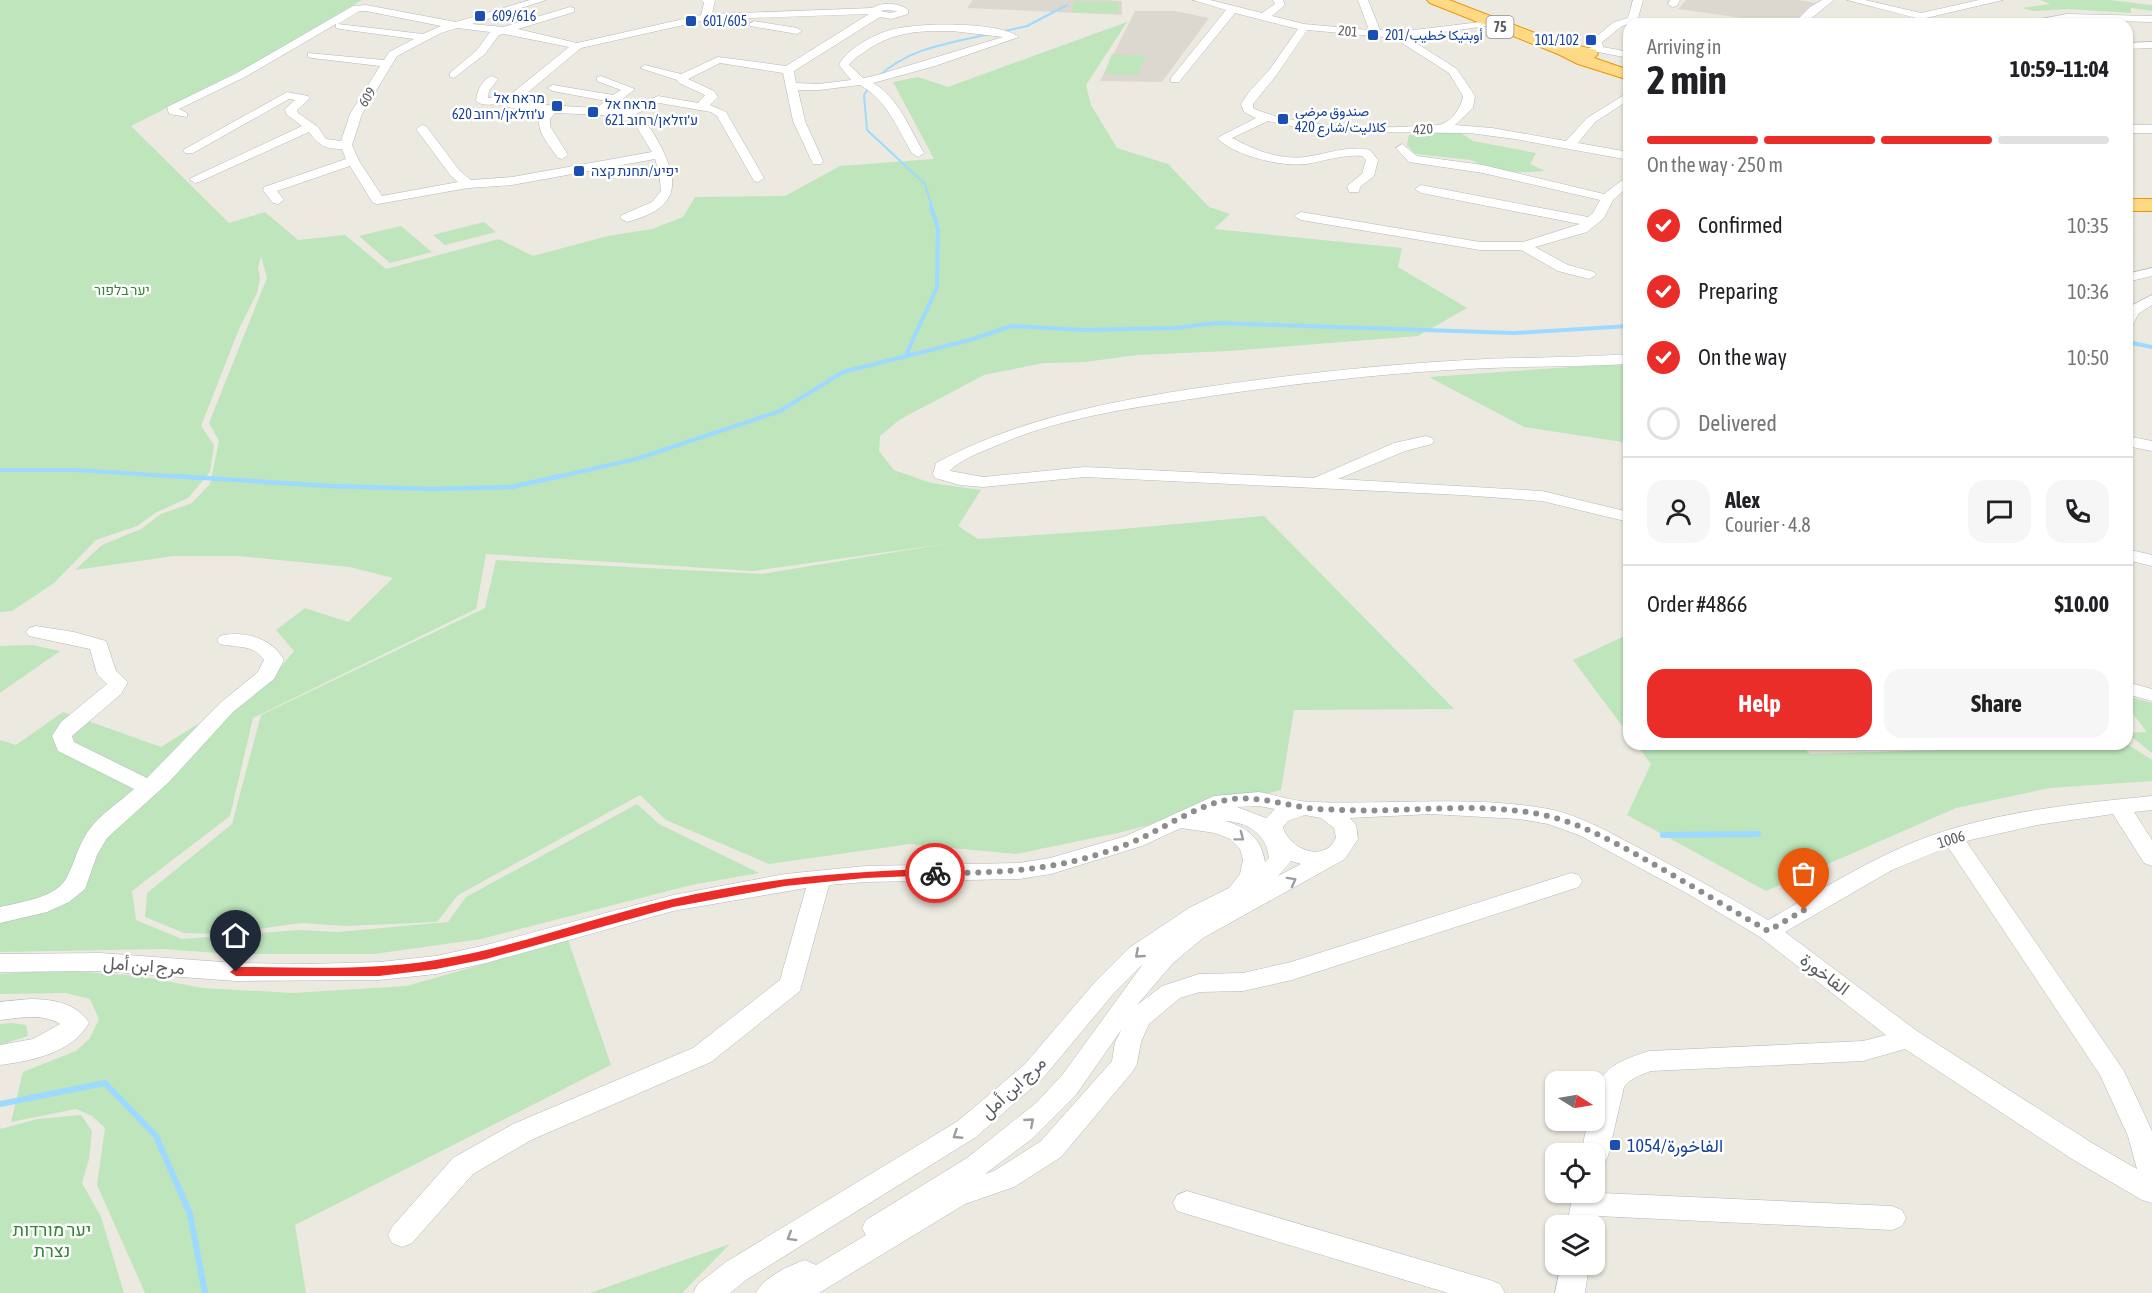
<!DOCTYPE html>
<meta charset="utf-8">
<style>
:root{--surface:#fff;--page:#f6f6f6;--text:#202124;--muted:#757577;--line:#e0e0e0;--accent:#ea2d29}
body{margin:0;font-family:"Asap Condensed",Vazirmatn,Heebo,sans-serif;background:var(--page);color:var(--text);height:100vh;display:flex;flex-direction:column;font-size:22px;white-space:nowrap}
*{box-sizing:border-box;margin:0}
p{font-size:20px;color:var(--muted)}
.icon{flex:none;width:33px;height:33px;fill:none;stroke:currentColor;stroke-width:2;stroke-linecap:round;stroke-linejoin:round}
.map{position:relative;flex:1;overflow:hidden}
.drawer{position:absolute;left:1623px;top:18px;width:510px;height:732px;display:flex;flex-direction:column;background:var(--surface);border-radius:18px;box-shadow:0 2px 4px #0004}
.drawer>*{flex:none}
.needle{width:39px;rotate:101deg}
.tools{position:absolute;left:1545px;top:1071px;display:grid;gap:12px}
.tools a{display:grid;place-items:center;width:60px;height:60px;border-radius:12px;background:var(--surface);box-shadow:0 2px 4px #0004;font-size:30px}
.pin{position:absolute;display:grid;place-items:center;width:51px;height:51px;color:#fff;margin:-62px -26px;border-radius:50% 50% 50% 0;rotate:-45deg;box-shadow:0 0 6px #0007}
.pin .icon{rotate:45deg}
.courier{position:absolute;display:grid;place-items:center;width:60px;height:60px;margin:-30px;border:4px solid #ea2d29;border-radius:50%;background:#fff;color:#222;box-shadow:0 2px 8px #0007}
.summary em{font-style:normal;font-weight:700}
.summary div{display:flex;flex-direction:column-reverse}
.summary{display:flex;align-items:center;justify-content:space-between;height:102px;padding:0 24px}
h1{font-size:39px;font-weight:700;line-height:45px}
.bar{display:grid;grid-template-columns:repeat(4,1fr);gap:9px 6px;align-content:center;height:72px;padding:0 24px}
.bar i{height:8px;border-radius:4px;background:var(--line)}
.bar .current{background:var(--accent)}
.bar p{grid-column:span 4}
.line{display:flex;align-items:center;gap:15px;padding:0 24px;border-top:2px solid var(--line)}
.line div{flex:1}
.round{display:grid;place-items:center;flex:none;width:63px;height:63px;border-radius:18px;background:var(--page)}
ol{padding:0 24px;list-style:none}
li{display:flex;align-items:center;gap:18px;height:66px}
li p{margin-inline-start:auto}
li .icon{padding:6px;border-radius:50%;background:var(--accent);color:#fff;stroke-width:4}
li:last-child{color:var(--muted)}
li i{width:33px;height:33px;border:3px solid var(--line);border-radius:50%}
.cta{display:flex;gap:12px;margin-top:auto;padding:12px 24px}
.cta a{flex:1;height:69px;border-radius:18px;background:var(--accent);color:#fff;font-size:24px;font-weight:700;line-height:69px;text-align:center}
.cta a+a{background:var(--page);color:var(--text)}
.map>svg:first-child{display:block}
</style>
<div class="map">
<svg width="2152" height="1293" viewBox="0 0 2152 1293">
<rect width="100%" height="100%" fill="#ece9e0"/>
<!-- education -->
<path fill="#dcd8cf" d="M973 0H1108L1122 1V15L967 8Z
M1686 0H1799L1816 3 1791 24H1786L1678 9Z
M1135 11H1175L1209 18 1162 82 1100 81Z"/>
<!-- green -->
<path fill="#bee5bc" d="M0 0H362L249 66 131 126 229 223 265 212 298 240 345 235 386 269 499 239 533 256 608 236 652 229 683 217 695 197 785 196 840 166 934 159 893 82 918 77 948 87 1127 22 1086 85 1091 105 1117 148 1168 164 1209 207 1230 214 1214 229 1402 248 1398 267 1467 308 1418 336 1229 351 1137 355 1085 362 1044 363 984 375 899 420 880 436 879 451 894 470 931 483 981 490 958 526 978 539 1111 530 1264 516 1454 709 1294 710 1281 790 1122 832 1016 854 910 844 769 864 666 820 640 795 458 895 437 922 345 926 301 923 221 934 184 933 145 917 147 893 232 824 261 715 485 608 496 560 762 574 944 544 753 571 486 554 476 609 253 718 230 816 132 891 136 920 182 939 299 930 338 932 448 922 466 897 637 804 659 824 759 873 691 885 481 939 374 954H231L162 949 0 952V740L16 745 63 712 161 747 271 679 294 651 276 630 305 608 348 622 393 578 350 567 239 556H174L75 570 102 545 141 529 161 514 192 503 210 484 219 441 209 423 267 278 261 256 258 268 260 278 257 293 239 329 201 426 214 445 210 472 188 498 157 512 137 526 96 540 54 583 12 611 0 612Z
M2040 0H2109L2152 5V11L2131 8V13L2068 9 2033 11 2022 8 2050 4Z
M1074 1 1119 2 1118 13 1072 12Z
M1112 54 1146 56 1138 75 1104 74Z
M1433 131 1461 133 1473 141 1536 153 1530 164 1545 171C1522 173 1492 174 1472 160L1415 154 1407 145 1409 135Z
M484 222 496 232 445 245 433 235Z
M401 226 432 252 390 263 359 236Z
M1629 363V443L1524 427 1429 377Z
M1629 634V735L1573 660Z
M32 645 60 651 0 693V646Z
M2127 696 2152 703V753L2127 733 2147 732 2127 706Z
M1636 744H1800L1810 754 2041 747 2042 744H2127L2152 760V781L2050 788 1956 808 1766 891 1627 815 1651 764Z
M568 940 611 1065 295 1225 306 1293H145L97 1185 105 1128 92 1116 76 1109 11 1122 23 1072 76 1051 90 1038 99 1019 90 999 66 993 0 994V974L54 970 140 976 202 988 293 993 407 986Z
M12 1023 26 1025 28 1036 0 1045V1024Z
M81 1115 92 1131 89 1159 82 1183 101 1217 124 1293H0V1129L38 1119Z
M730 1244 682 1293H590Z"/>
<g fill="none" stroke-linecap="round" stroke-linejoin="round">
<!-- stream-far3 -->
<path stroke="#9edaff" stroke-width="2" d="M1001 32 1027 26 1067 5
M877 78C907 48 950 43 990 34
M870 87 864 95 867 130 925 184 932 207"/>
<!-- stream-far2 -->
<path stroke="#9edaff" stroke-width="4" d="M2127 342 2152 347
M906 355 937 287 938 229 931 206
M0 470H77L199 478
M553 478 636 459 780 411 843 372 970 340 1011 326 1084 330 1175 328 1216 323 1514 333 1629 326"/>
<!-- stream-far1 -->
<path stroke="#9edaff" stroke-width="4.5" d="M175 476 329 486 432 489 512 487 560 476"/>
<!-- stream -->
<path stroke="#9edaff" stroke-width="6" d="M1663 835 1758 834
M0 1104 105 1083 156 1136 190 1214 205 1293"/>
<!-- minor casing -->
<g stroke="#b3b7bc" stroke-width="1">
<path id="minor" d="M530 0H546L472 24 503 27 570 7 574 8V12L518 29 577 43 701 15 704 3 701 0H715L712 14 872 8C881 2 898 2 908 10V14L891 19 880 17 794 71 796 83 819 84 851 80 839 65C846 50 871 36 887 31 912 22 999 21 1019 37L935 66 873 83C898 97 910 129 924 153L918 157 912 153C897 128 887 100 860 85L819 90H798L805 121 823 161 821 164H813L793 121 783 73 720 63 688 79 714 91 718 97 710 105 726 112 764 178 758 182 754 181 717 116 711 112 659 103 636 114C648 122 655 135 661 147 683 189 673 210 627 222L620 218 622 215 652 202 661 191 659 172 655 159 512 185 468 188 378 204 373 203 350 166 277 191 284 200 278 204 273 203 263 190 264 187 346 159 342 149C324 149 319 145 309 132L199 182 195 183 189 179 302 126 286 114 285 109 295 100 289 99 193 153H185L183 150 287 92 308 96 310 98 297 110 298 113 318 127 326 139 341 141 350 114 380 66 312 58 308 57V53L384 60 389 52 414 39 340 29 336 28V24L245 77 179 109 187 113V117L169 114 167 107 237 73 353 6 366 5 456 22ZM886 10 896 11H897L891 13 880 11ZM359 11H366L441 26 423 34 338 24ZM869 14 786 66 718 57 681 74 645 65 640 68 677 80 679 83 705 95 698 103 658 96 626 109H610L635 89 601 76 597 77V81L621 90 613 95 553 85 547 88 553 91 606 101 596 108 515 103 581 48 706 20 719 22 724 19ZM457 28 490 32 477 50 450 73V77L454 78 485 54 499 35 504 34 569 47 506 98H488L489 91 498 79 492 76C482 79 477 91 476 101 484 108 495 102 505 106 517 110 529 111 543 112 531 126 549 145 558 158L562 159 568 155 550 126V119L555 113 625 116 636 126 652 152 512 177 471 180 459 170 426 126 422 125 416 129 451 176 458 182 382 196 359 161 352 145 362 114 397 56 441 33ZM952 31 1003 37 874 76 863 78 849 65C853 58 861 55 867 50 896 31 918 31 952 31Z
M1193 0H1210L1262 13 1275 4 1273 0H1283L1285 5 1272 16 1304 24 1369 30 1358 0H1368L1380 30 1397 32 1505 19V23L1501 24 1407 37 1457 69 1475 96 1473 108 1455 125 1492 128 1566 141 1587 118 1629 92V100L1595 122 1578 143 1629 152V160L1515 139 1469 133 1352 132 1300 128 1268 121 1232 138C1255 150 1278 160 1305 157 1327 154 1348 145 1370 150L1378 160 1374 176 1360 187 1359 192H1349L1347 186 1362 174 1366 160 1362 156C1343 154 1325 161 1306 164 1281 167 1235 156 1217 138L1256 118 1244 112 1241 104 1249 92 1270 69 1298 29 1235 13 1179 82H1171V78L1226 10ZM1307 30 1394 38 1449 73 1463 96C1462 106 1453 120 1442 124 1439 126 1432 125 1428 125 1384 130 1293 128 1253 108V104L1278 73Z
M1633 0H1643L1637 22 1622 26 1602 42 1603 47 1629 52V58L1598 52 1583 54V50L1592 47 1593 39 1614 22 1628 18Z
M1670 0H1680L1677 6 1673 7 1668 4Z
M1822 0H1834L1804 24H1793L1810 7Z
M1847 0H1865L1921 13 1979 0H2003L1926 18 1927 24H1917L1916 18Z
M2067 14 2152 16V22L2067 20 2046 24H2025L2030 21Z
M754 21 797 28 802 31 797 34 750 26 749 24Z
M2152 42V48L2127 49V43Z
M2127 125H2152V133H2127Z
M1402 144 1417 156 1483 165 1604 194 1629 175V186L1613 200 1604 218 1587 232 1535 247 1568 265 1594 272 1596 275 1589 279 1558 271 1521 250H1480L1301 220 1294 216 1301 212 1480 242H1523L1580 224 1421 193 1415 189 1421 185 1588 217 1593 213 1600 200 1483 173 1409 162 1396 148Z
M2152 268V276L2127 282V274Z
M2152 295V305L2138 314 2132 327 2127 328V308Z
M1629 354V364C1575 367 1520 366 1466 369 1374 374 1282 385 1191 399 1124 409 1055 419 993 447 979 453 959 460 950 471L983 477 1085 467 1314 478 1394 443 1426 436 1432 438 1434 441 1432 444 1405 451 1338 479 1542 491 1629 512V522L1542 501 1461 495 1085 477 983 487 960 485 935 478 933 474 936 463C1016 420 1102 403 1191 389 1282 376 1374 365 1466 360 1520 357 1575 358 1629 354Z
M2127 436 2152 441V451L2127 446Z
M2127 549 2152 555V566L2127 560Z
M36 626 74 632 106 641 116 671 128 682 121 694 72 736 74 742 147 778 219 704 258 672 264 660C254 644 236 648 220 644L217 640 220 636C244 630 272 638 284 660L274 679 233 712 169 782 107 838 97 855 85 889 69 902 47 912 0 923V907C20 902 57 898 67 877 75 862 78 845 89 830 100 814 120 802 134 789L58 751 52 736 61 722 107 684 97 674 90 649 29 636 26 632 29 628Z
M2127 682 2152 689V701L2127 694Z
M1259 792C1276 795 1295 802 1313 802 1391 805 1471 795 1549 809 1582 816 1612 834 1641 849 1684 872 1726 895 1768 920 1816 893 1863 863 1914 842 1989 812 2072 804 2152 796V810L2134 812 2152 840V866L2144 863 2113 814 2037 825 1966 841 2124 1071 2152 1131V1203L2142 1200 2072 1159 1905 1049 1863 1061 1651 1071C1640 1075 1631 1078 1624 1087L1608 1156 1604 1164 1594 1167V1154H1581L1588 1120H1594C1594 1073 1606 1065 1649 1051L1863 1041 1886 1035 1760 937 1690 895 1579 835 1548 824 1519 819 1431 814 1350 818 1356 825 1358 839 1345 859 1203 938 1173 963 1137 1005 1162 986 1199 974 1243 973 1291 962 1571 873 1579 875 1582 881 1579 887 1292 980 1243 991 1200 992 1180 998 1149 1024 1141 1042 1137 1064 1133 1071 1061 1157 1014 1187 965 1204 819 1293H756C764 1277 788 1266 805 1260L816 1265 866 1235 862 1228 866 1220 967 1158 1036 1103 1063 1074 1143 964 1113 994 1043 1078 976 1137 746 1280 730 1293H693L698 1284 726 1262 958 1121 1025 1064 1095 982 1129 948 1189 908 1229 888 1240 874 1243 860 1240 849 1230 839 1215 833 1181 828 1142 846 1051 874 1019 879 865 882 829 885 800 991 711 1062 531 1140 473 1174 412 1243 402 1247 392 1243 388 1235 392 1227 453 1158 513 1124 693 1048 780 980 806 888 673 911 486 963 436 974 379 980 236 981 100 971 0 972V954L100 953 236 963 308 964 379 962 436 956 486 945 673 895 785 874 865 866 1019 863 1050 858 1126 836 1214 796ZM1259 806 1275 809 1266 818 1237 807ZM1305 815 1321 818 1334 828 1336 838C1333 843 1331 847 1326 849 1310 858 1287 843 1283 827L1288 821ZM1225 821C1247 822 1267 834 1269 858L1265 862C1261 838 1247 827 1225 821ZM1948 847 2100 1075 2128 1136 2137 1169 2092 1143 1917 1031 1785 932 1892 870ZM1291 861 1301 864 1278 876ZM1122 1029 1115 1042 1112 1061 1041 1141 994 1171 985 1174 1033 1138 1075 1096Z
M30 999C52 999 77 1003 89 1023 72 1053 31 1061 0 1065V1045L33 1039 60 1024C42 1013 20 1018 0 1020V1002Z
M1594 1184 1601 1193 1892 1206 1902 1210 1906 1218 1902 1226 1892 1230 1597 1216 1594 1227 1567 1226 1573 1192H1594Z
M1187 1191 1490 1280 1500 1284 1505 1293H1448L1177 1211 1173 1203 1177 1195Z
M1561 1264H1589L1585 1293H1555Z"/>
</g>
<!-- highway casing -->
<g stroke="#ed9600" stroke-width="2">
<path id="highway" d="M1427 0H1449L1569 46 1576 45 1596 50 1598 54 1594 58 1629 70V80L1578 64 1558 54 1430 3Z
M2127 199H2152V211H2127Z"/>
</g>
<!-- minor -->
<use href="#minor" fill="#fff" fill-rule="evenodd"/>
<!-- highway -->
<use href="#highway" fill="#fed986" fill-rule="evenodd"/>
</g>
<!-- one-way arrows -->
<defs><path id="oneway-chevron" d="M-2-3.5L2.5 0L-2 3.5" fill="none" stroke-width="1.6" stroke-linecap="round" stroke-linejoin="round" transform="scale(1.5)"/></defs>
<g stroke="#9b9ea1">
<use href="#oneway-chevron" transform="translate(1240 837) rotate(37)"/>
<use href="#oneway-chevron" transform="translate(1292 881) rotate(-29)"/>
<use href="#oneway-chevron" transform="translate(1139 954) rotate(139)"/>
<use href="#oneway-chevron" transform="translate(1030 1122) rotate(-41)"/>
<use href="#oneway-chevron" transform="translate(957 1135) rotate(147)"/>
<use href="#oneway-chevron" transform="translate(791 1237) rotate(149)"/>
</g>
<!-- route -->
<path fill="#ea2d29" d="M935 869 941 873 939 875 865 878 785 886 673 907 486 959 436 969 379 976H236L230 972 236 967C302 967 370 971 436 960 517 947 594 917 673 899 760 879 847 871 935 869Z"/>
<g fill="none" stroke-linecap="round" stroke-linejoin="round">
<!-- done -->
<path stroke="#8c8e8e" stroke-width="6" stroke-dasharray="0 10.8" d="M935 873C1007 873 1067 870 1135 841 1164 828 1191 809 1222 801 1249 794 1276 803 1303 807 1316 810 1330 809 1343 810 1411 813 1484 800 1552 817 1586 826 1619 845 1650 862 1690 885 1729 908 1768 931L1804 910"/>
</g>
<!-- markers -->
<g fill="#1a4fb4" stroke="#fff" stroke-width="2">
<rect x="474" y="10" width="12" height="12" rx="3"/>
<rect x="685" y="15" width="12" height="12" rx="3"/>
<rect x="1367" y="29" width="12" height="12" rx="3"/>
<rect x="1585" y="34" width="12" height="12" rx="3"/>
<rect x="551" y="100" width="12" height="12" rx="3"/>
<rect x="587" y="106" width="12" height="12" rx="3"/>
<rect x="1277" y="113" width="12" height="12" rx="3"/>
<rect x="573" y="165" width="12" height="12" rx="3"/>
<rect x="1609" y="1139" width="12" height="12" rx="3"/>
</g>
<g text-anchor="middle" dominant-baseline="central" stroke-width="5" stroke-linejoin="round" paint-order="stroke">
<!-- far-transit labels -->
<g font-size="14" fill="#164399" stroke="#fff" text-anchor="start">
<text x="492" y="16">609/616</text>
<text x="703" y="21">601/605</text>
<text x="1385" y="35">أوبتيكا خطيب/201</text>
<text x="1579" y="40" text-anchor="end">101/102</text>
<text x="545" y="98" text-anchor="end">מראח אל<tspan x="545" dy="16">ע׳וזלאן/רחוב 620</tspan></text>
<text x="605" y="104">מראח אל<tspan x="605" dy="16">ע׳וזלאן/רחוב 621</tspan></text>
<text x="1295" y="111">صندوق مرضى<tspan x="1295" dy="16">كلاليت/شارع 420</tspan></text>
<text x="591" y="171">יפיע/תחנת קצה</text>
</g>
<!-- shield labels -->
<rect fill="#fff" stroke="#8b8e91" stroke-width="1.5" x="1486.5" y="16" width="27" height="22" rx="4.5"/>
<g font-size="14" font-weight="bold" fill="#595d62">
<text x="1500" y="27">75</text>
</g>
<!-- far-street labels -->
<g font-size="14" fill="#595d62" stroke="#fff">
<text transform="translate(1348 31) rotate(5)">201</text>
<text transform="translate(367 97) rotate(-58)">609</text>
<text transform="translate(1423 129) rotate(-4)">420</text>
</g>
<!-- far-park labels -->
<g font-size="14" fill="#358634" stroke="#fff">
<text x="122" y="290">יער בלפור</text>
</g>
<!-- street labels -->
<g font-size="15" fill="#595d62" stroke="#fff">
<text transform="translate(1951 839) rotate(-17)">1006</text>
</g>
<!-- near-street labels -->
<g font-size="18" fill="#595d62" stroke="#fff">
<text transform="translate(144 965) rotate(4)">مرج ابن أمل</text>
<text transform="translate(1825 974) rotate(37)">الفاخورة</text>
<text transform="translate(1013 1087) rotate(-43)">مرج ابن أمل</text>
</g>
<!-- near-transit labels -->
<g font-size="18" fill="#164399" stroke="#fff" text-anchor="start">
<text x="1627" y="1145">الفاخورة/1054</text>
</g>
<!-- near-park labels -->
<g font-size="18" fill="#358634" stroke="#fff">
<text x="52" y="1229">יער מורדות<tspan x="52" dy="21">נצרת</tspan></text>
</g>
</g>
</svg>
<div class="tools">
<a><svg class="needle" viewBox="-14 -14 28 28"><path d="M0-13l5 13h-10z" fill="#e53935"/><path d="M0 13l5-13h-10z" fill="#757577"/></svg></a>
<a><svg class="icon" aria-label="locate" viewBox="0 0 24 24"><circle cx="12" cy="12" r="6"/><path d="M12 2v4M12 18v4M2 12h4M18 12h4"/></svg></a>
<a><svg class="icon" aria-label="layers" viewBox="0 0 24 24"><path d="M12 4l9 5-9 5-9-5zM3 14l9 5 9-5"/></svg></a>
</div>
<div class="pin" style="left:1804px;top:910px;background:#ea580c"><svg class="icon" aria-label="bag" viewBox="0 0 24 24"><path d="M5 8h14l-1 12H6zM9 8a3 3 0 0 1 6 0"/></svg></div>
<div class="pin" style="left:236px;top:972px;background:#1f2937"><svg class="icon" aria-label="home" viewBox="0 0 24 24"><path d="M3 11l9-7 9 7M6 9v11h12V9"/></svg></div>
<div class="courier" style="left:935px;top:873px"><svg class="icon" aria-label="bike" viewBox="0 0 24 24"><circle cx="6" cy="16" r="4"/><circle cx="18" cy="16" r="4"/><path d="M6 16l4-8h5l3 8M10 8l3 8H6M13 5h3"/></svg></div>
<section class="drawer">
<div class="summary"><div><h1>2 min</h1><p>Arriving in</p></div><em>10:59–11:04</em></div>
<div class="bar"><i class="current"></i><i class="current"></i><i class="current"></i><i></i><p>On the way · 250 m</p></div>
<ol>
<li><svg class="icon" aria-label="check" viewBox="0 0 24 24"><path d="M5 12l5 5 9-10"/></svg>Confirmed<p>10:35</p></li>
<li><svg class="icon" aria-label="check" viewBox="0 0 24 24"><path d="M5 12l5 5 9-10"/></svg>Preparing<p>10:36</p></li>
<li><svg class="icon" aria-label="check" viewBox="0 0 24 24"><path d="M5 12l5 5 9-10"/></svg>On the way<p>10:50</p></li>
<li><i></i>Delivered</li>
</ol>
<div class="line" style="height:108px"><a class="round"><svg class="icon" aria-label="person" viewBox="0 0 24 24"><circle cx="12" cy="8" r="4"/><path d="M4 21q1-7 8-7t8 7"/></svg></a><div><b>Alex</b><p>Courier · 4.8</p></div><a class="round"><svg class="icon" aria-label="chat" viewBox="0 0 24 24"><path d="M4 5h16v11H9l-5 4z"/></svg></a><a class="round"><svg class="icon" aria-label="phone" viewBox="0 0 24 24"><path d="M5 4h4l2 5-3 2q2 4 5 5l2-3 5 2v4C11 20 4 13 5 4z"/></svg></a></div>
<div class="line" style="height:78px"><div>Order #4866</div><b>$10.00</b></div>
<div class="cta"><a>Help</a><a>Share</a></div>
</section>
</div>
